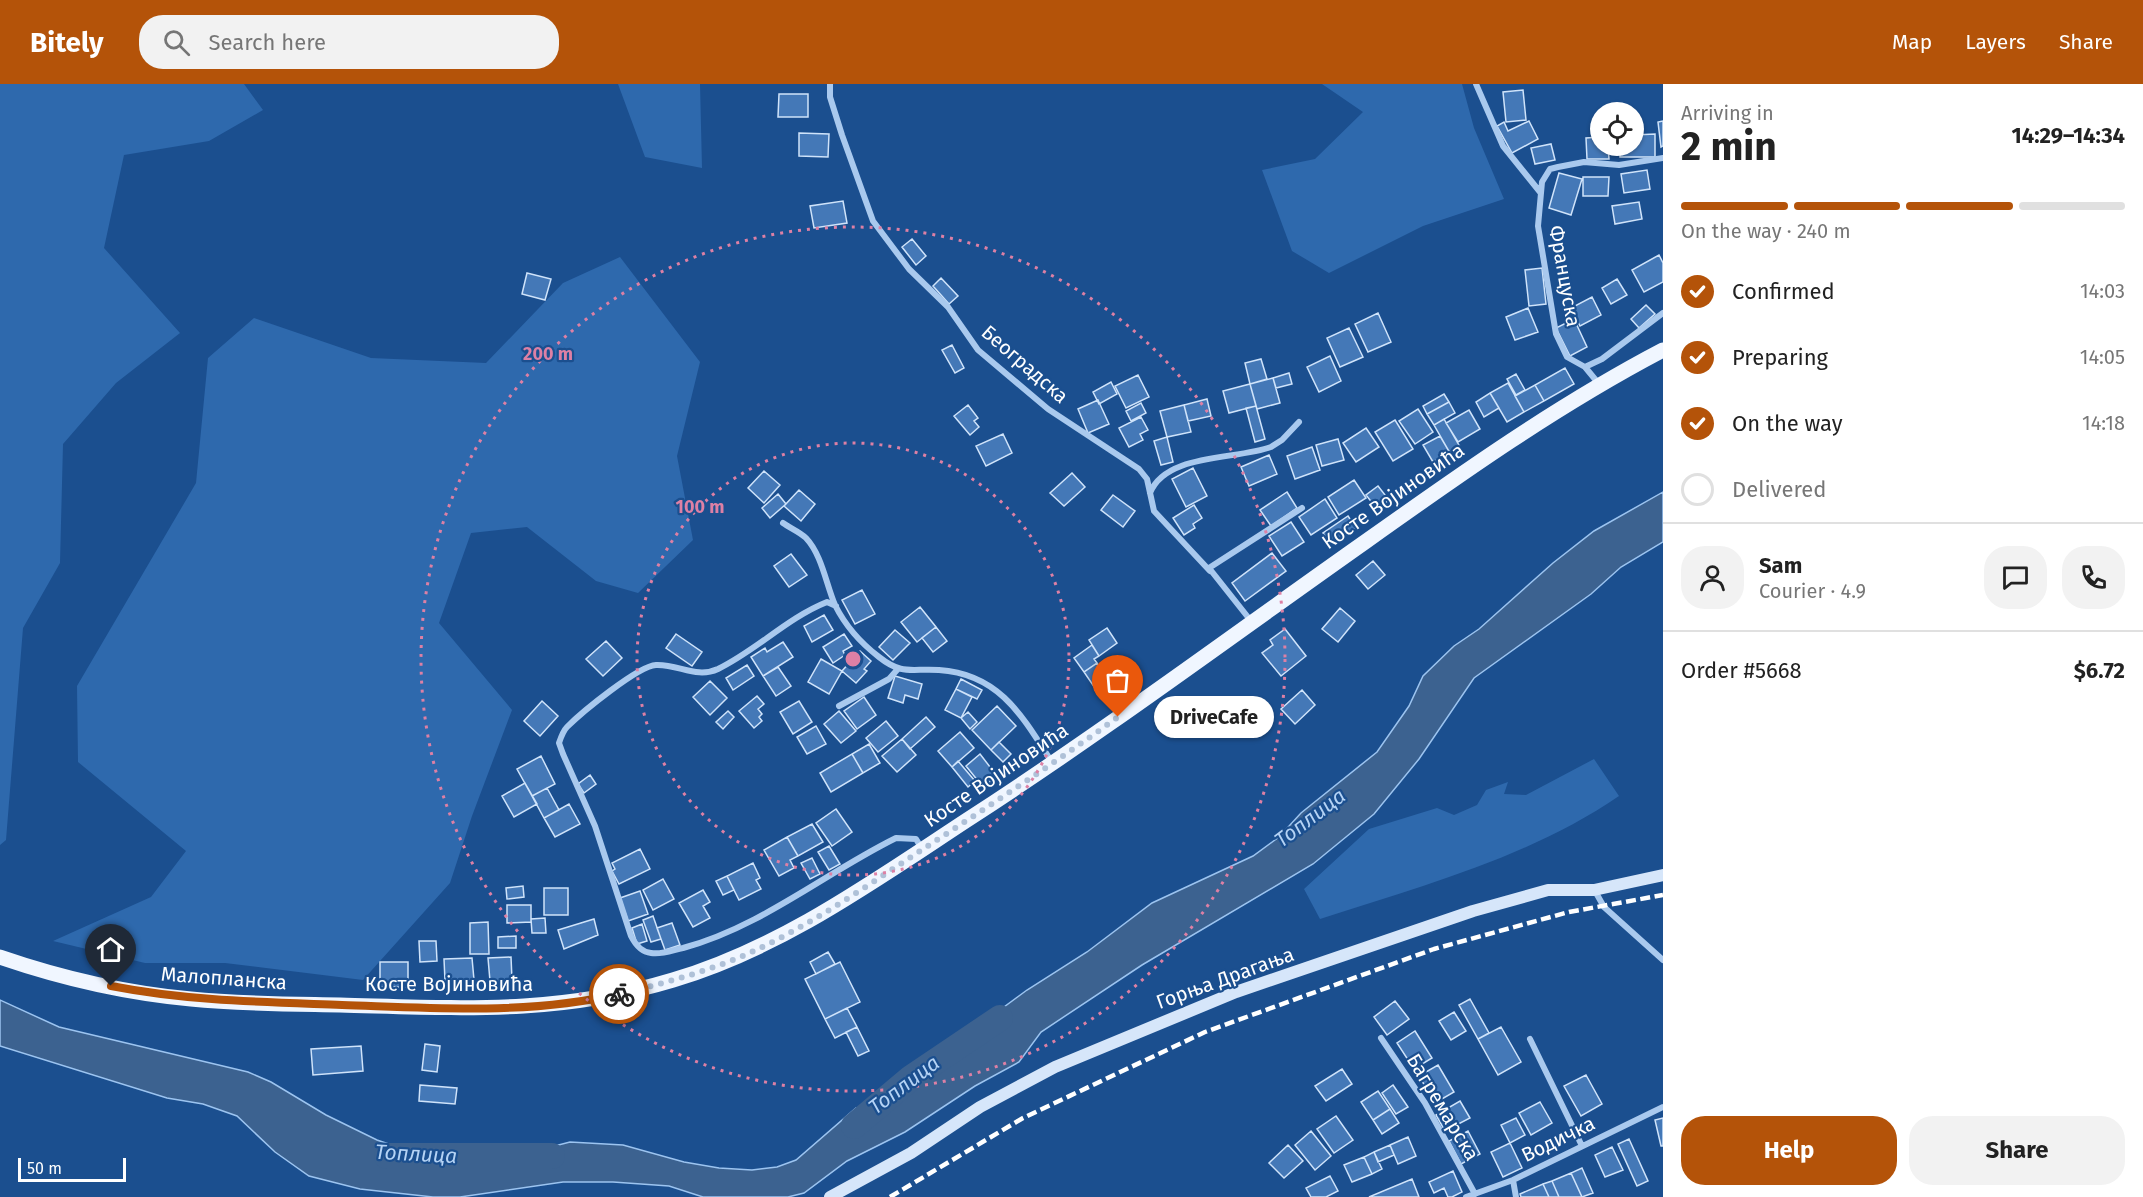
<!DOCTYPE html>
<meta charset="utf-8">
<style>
:root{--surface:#fff;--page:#f2f2f2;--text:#222;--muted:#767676;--line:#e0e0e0;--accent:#b45309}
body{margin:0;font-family:"Fira Sans",sans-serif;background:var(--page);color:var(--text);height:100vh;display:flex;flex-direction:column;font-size:22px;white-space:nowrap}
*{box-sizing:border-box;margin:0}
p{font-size:20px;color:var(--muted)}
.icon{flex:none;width:33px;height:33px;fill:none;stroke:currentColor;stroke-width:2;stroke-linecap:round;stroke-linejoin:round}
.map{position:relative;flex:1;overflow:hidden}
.drawer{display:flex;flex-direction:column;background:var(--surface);width:480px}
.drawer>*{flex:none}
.fabs{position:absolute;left:1590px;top:18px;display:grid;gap:12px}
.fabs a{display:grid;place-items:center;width:54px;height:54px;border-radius:50%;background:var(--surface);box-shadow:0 2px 4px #0004;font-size:30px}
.scale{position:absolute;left:18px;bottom:15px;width:108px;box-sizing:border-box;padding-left:6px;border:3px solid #fff;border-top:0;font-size:16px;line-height:21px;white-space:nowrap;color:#fff;-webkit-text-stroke:4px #1b4f8f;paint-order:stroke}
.pin{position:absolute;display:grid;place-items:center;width:51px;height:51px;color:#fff;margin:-62px -26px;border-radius:50% 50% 50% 0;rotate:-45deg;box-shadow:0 0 6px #0007}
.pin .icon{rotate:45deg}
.courier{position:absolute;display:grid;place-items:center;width:60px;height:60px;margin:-30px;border:4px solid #b45309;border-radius:50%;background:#fff;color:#222;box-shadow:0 2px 8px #0007}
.bubble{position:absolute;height:42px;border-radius:21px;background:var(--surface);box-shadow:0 2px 4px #0004;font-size:20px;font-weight:700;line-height:42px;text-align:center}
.summary em{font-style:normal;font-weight:700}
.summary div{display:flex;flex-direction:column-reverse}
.summary{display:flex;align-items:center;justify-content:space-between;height:102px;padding:0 18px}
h1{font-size:39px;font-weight:700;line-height:45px}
.bar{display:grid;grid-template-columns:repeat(4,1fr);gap:9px 6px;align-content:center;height:72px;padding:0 18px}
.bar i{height:8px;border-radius:4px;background:var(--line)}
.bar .current{background:var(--accent)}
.bar p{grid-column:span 4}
.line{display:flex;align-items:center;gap:15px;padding:0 18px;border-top:2px solid var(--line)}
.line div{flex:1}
.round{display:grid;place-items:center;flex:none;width:63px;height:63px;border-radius:24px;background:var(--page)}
ol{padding:0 18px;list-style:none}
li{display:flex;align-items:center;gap:18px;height:66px}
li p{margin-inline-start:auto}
li .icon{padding:6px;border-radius:50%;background:var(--accent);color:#fff;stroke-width:4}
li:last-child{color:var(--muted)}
li i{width:33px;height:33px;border:3px solid var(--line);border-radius:50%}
.primary-button{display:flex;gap:12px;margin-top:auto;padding:12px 18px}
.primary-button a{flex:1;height:69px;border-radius:24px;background:var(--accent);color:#fff;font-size:24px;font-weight:700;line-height:69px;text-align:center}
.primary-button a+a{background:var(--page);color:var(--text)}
header{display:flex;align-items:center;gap:36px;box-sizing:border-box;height:84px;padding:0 30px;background:var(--accent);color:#fff}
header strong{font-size:28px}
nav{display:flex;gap:33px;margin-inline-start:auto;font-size:21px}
.search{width:420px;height:54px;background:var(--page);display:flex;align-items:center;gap:15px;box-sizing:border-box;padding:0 21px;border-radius:24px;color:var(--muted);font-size:22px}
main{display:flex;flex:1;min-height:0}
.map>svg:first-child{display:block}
</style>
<header>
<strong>Bitely</strong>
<div class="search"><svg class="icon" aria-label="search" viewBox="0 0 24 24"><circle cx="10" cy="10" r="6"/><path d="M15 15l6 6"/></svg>Search here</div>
<nav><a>Map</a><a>Layers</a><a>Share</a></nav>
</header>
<main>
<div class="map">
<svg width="1663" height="1113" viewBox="0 0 1663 1113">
<rect width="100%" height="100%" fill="#1b4f8f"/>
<!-- green -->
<path fill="#2e69ad" d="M0 0H244L263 26 209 57 124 71 104 164 180 249 116 299 63 360 60 479 23 544 6 756 0 761Z
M618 0H700L702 84 645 73Z
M1322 0H1462L1474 44 1504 115 1423 142 1329 189 1292 167 1262 86 1315 75 1363 28Z
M620 173 700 278 677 372 693 456 638 509 596 497 527 443 471 449 439 539 512 626 472 732 450 799 363 896 225 879H145L53 857 151 813 186 767 78 678 77 602 196 399 208 274 254 234 371 274 486 279 563 199Z
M1594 675 1619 712C1530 773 1422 802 1320 835L1304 805 1369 745 1437 724 1454 731 1477 721 1486 706 1508 698 1504 710 1526 711Z"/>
<!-- water -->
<path fill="#3c6290" stroke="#9cc4f0" stroke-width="1.5" d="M1663 408V458L1621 483 1591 510 1474 594 1419 675 1374 730 1313 780 1142 881 1041 948 1019 978 975 1002 905 1048 847 1077 804 1109 788 1113H703L669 1102 613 1098H563L460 1113H433L360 1105 309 1092 275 1068 237 1032 203 1020 167 1014 0 962V916L59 943 248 988 271 998 326 1031 377 1056 444 1079H489L570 1058 623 1061 684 1078 719 1084 752 1086 777 1083 796 1076 856 1024 886 1019 921 996 963 963 989 934 1027 906 1087 868 1152 819 1253 772 1279 753 1301 729 1377 668 1409 622 1423 592 1454 562 1479 545 1553 479 1594 447Z"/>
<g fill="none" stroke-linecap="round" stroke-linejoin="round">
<!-- river -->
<path stroke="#3c6290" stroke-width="26" d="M854 1042 911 994 1000 934
M387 1072H552"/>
</g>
<!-- building -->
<path fill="#4478b7" stroke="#cfe3fa" stroke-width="1.5" d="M1523 6 1526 36 1506 38 1503 8Z
M779 10H808V33H778Z
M1529 37 1538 55 1512 69 1497 42 1504 38 1508 47Z
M1663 37V62L1661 63 1658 38Z
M799 49 829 50 828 73 799 72Z
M1655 50V73H1620V62H1634V51Z
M1600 53V62H1608L1609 75H1587L1586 54Z
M1551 60 1555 76 1535 80 1531 64Z
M1647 86 1650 105 1624 109 1621 90Z
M1559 89 1582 95 1571 131 1549 124Z
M1583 93H1609L1608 112H1583Z
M843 117 847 139 814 144 810 122Z
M1639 118 1642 135 1615 140 1612 122Z
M912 155 926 172 916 181 902 163Z
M1659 171 1663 179V198L1644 208 1632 186Z
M1542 184 1546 220 1529 222 1525 186Z
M527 189 551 195 545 216 522 210Z
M941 194 958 212 949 220 933 202Z
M1617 195 1627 211 1611 220 1602 204Z
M1592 213 1601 231 1580 242 1571 224Z
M1646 221 1655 230 1639 244 1631 235Z
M1528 224 1538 248 1515 256 1506 233Z
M1378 229 1391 258 1368 268 1355 240Z
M1574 235 1587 263 1570 272 1556 244Z
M1349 244 1363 273 1340 283 1327 254Z
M952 261 964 284 955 289 942 266Z
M1330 272 1341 297 1319 308 1307 283Z
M1261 275 1267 295 1250 300 1245 279Z
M1565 284 1574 300 1544 317 1535 301Z
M1289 289 1292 300 1276 304 1273 294Z
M1516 290 1525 306 1516 311 1507 295Z
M1138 291 1149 313 1126 324 1115 302Z
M1273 294 1280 319 1257 325 1250 300Z
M1111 298 1117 310 1099 320 1093 308Z
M1508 299 1524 328 1507 338 1490 309Z
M1250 300 1256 322 1229 329 1223 307Z
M1535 301 1544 317 1524 328 1515 312Z
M1490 309 1499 324 1484 333 1476 318Z
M1444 310 1449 318 1427 330 1423 322Z
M1207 315 1211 332 1188 337 1184 321Z
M1098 316 1109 340 1088 349 1078 325Z
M1449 318 1455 329 1434 341 1427 330Z
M1141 319 1146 329 1131 337 1126 327Z
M968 321 978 334 974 337 979 343 970 351 954 332Z
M1184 321 1191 348 1167 353 1160 327Z
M1256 322 1265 355 1255 358 1246 324Z
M1418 325 1433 348 1415 360 1399 337Z
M1469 326 1480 345 1458 358 1446 339Z
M1141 333 1148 346 1140 350 1143 356 1129 363 1119 344Z
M1444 335 1460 363 1450 369 1434 341Z
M1395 336 1413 365 1393 377 1375 348Z
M1366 344 1379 363 1356 378 1343 359Z
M1003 350 1012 369 986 382 976 362Z
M1440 352 1450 369 1433 378 1423 361Z
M1167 353 1173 378 1161 381 1154 357Z
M1338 355 1344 376 1322 382 1316 361Z
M1312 363 1320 386 1295 395 1287 372Z
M1269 371 1277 390 1249 402 1241 383Z
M1193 384 1207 412 1186 423 1172 395Z
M764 387 780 401 764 419 748 404Z
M1072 389 1085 403 1064 422 1050 409Z
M1354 396 1366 414 1339 431 1328 413Z
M1378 402 1389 416 1377 425 1366 411Z
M799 406 815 420 801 437 784 422Z
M1287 408 1297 424 1271 442 1260 426Z
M778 410 786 420 770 434 762 424Z
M1113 411 1135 427 1123 443 1101 426Z
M1325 415 1337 434 1311 451 1299 433Z
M1194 421 1202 434 1193 440 1195 444 1184 451 1173 434Z
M1348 432 1356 444 1332 461 1323 449Z
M1291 438 1304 458 1282 472 1269 452Z
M1272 469 1286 487 1245 517 1232 499Z
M791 470 807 491 789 503 774 482Z
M1373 477 1385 491 1368 505 1356 491Z
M862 506 875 530 855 540 842 516Z
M920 523 936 543 917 558 901 538Z
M1340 524 1355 537 1338 558 1322 545Z
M824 531 833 546 812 558 804 542Z
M936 543 947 557 933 568 922 554Z
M1107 544 1117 559 1099 572 1089 556Z
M1285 545 1306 572 1281 592 1262 569 1273 561 1270 556Z
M895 546 910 559 893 576 879 563Z
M676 550 702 568 692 582 666 564Z
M844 550 852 562 843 567 845 571 833 579 823 563Z
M606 557 622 574 603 592 586 575Z
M783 558 793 573 763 592 751 573 765 564 767 568Z
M1092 561 1099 572 1094 575 1097 579 1084 588 1074 574Z
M860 567 871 577 864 585 867 587 856 599 842 587Z
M821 575 842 587 829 610 808 598Z
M1097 579 1114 604 1101 613 1084 588Z
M747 581 754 592 733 606 726 594Z
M778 583 791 602 776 612 763 592Z
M895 592 922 600 918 615 905 611 903 619 888 614Z
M961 595 982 606 977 615 956 605Z
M710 597 727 614 710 631 693 613Z
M956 605 972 613 961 634 945 626Z
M1302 606 1315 621 1295 640 1281 625Z
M757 612 764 620 758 625 762 630 759 633 762 637 754 644 739 627Z
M864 613 876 631 857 645 844 627Z
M542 617 558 632 540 652 524 637Z
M799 617 812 638 793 650 780 628Z
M997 622 1016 642 991 666 972 646Z
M728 627 734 633 723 645 716 638Z
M839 627 856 647 841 659 824 640Z
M968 628 977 638 970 645 961 634Z
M926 633 935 643 910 665 902 655Z
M886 637 898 652 878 668 866 654Z
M816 642 826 660 807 670 797 653Z
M960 648 974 664 952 683 938 667Z
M902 655 916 671 897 688 882 672Z
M999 658 1011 670 1003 678 991 666Z
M869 660 880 679 863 689 852 670Z
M852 670 863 689 831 708 820 689Z
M980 670 997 692 983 703 966 682Z
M541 672 555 700 532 712 517 685Z
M958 677 975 697 968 703 952 683Z
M590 691 596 700 584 709 578 700Z
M525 699 537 720 514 733 502 712Z
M547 704 559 726 544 734 532 712Z
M569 720 580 740 555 753 544 734Z
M836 725 852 748 832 762 816 739Z
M812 740 823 758 798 772 787 753Z
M787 753 798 772 790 776 794 784 779 792 764 766Z
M829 762 840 780 829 786 818 768Z
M640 765 650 785 619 800 612 787 615 785 612 779Z
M812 774 820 790 810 795 801 779Z
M753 779 760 794 756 796 761 805 739 816 727 792Z
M727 792 734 806 723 811 716 797Z
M663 795 674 815 653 826 643 806Z
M523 802 524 813 507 815 506 804Z
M544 804H568V831H544Z
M703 806 710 818 703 822 710 834 693 843 679 819Z
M640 807 648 830 628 837 620 814Z
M507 821H531V838L507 839Z
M653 832 661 855 651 858 643 836Z
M545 834 546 849H532L531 835Z
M594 835 598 851 564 865 558 846Z
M488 838 489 870H470V839Z
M672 839 680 861 665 866 657 844Z
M642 840 647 857 637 860 632 844Z
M516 852V864H498V853Z
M419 857H436L437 877 420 878Z
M828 868 835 880 816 890 810 878Z
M511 873 512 896 490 897 488 874Z
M472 874 474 896 445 897 444 875Z
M380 878H408V903H380Z
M840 878 860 918 825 935 805 895Z
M1470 915 1489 949 1478 955 1459 921Z
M1395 917 1409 935 1387 951 1374 933Z
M847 924 857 943 835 954 825 935Z
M1454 928 1466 947 1451 956 1439 937Z
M857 943 869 967 858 972 846 948Z
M1501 943 1521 978 1498 991 1478 955Z
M1415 947 1432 974 1414 985 1397 959Z
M425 960 440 962 437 988 422 986Z
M361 962 363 987 313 991 311 965Z
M1438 981 1454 1008 1435 1019 1419 992Z
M1342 985 1352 1000 1326 1017 1315 1002Z
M1586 991 1602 1020 1581 1032 1564 1002Z
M420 1001 457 1004 455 1020 419 1017Z
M1393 1001 1408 1023 1396 1030 1382 1009Z
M1378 1007 1390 1025 1373 1036 1361 1018Z
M1460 1017 1470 1034 1445 1047 1436 1031Z
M1540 1018 1552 1039 1531 1051 1519 1029Z
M1390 1025 1399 1039 1382 1050 1373 1036Z
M1336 1032 1353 1056 1334 1069 1317 1045Z
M1516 1034 1525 1051 1510 1059 1501 1041Z
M1663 1034V1062H1661L1655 1036Z
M1311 1047 1331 1072 1315 1086 1295 1061Z
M1468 1047 1480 1070 1461 1080 1449 1057Z
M1408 1053 1416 1072 1398 1080 1390 1061Z
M1629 1055 1648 1097 1637 1102 1618 1060Z
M1510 1059 1522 1084 1503 1093 1491 1068Z
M1288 1061 1303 1077 1284 1094 1269 1079Z
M1390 1061 1394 1071 1378 1078 1374 1068Z
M1612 1063 1623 1086 1605 1093 1595 1071Z
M1374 1068 1382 1085 1372 1090 1364 1073Z
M1364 1073 1372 1090 1352 1098 1344 1081Z
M1582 1084 1593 1109 1582 1113 1571 1089Z
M1453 1087 1462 1108 1452 1113H1448L1444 1104 1434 1109 1429 1098Z
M1571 1089 1582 1113H1559L1552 1097Z
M1330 1092 1338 1107 1326 1113H1311L1306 1104Z
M1412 1095 1419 1113H1369Z
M1552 1097 1559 1113H1549L1543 1100Z
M1543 1100 1549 1113H1521L1520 1110Z"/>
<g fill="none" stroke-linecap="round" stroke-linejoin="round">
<!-- street -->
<path stroke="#a9c9ee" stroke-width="6" d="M830 0V13L842 51 873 137 909 185 948 223 978 266 1048 325 1139 385 1147 395 1154 427 1210 487
M1476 0 1503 62 1540 108
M1585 283 1602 275 1663 229
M1599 300 1585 283 1567 273 1556 250 1538 142 1542 98 1550 85 1558 83 1584 78 1619 81 1663 74
M1150 409C1166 369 1236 376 1271 363L1282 356 1299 338
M783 439C790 444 800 448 806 454 822 471 826 500 835 521 845 541 862 560 879 573 903 592 912 584 939 586 1000 590 1023 633 1053 680
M836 522 827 518C787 534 757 566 718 585 696 595 679 580 656 581 638 582 582 628 567 643 563 647 561 653 559 659L563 670 595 742 631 852C635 860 641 868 651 869 662 871 673 866 683 864 761 843 825 789 896 754L916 755 922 765
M1251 537 1209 484 1302 424
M839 622 889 595 897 586
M1595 807 1604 823 1663 876
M1381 954 1425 1019 1475 1110
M1530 955 1582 1062
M1513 1096 1516 1113
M1466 1113 1513 1096 1663 1023"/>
<!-- secondary -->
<path stroke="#d6e6fa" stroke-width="12" d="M830 1113 911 1069 980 1023 1055 983 1236 908 1473 827 1548 806H1594L1663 791"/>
<!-- primary -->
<path stroke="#f0f6ff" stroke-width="15" d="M0 873C61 894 127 909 191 915 241 920 291 920 340 921 460 924 557 931 673 896 781 864 874 797 967 736 1103 648 1233 551 1365 458 1462 389 1558 321 1663 266"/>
<!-- rail -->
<path stroke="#fff" stroke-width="4.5" stroke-dasharray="10 4.5" stroke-linecap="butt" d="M890 1113 1023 1034 1205 948 1434 865 1569 828 1663 811"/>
</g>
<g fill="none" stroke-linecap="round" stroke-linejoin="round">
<!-- done -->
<path stroke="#afc1d8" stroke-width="6" stroke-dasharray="0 10.8" d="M619 910C662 900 705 888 745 871 813 841 875 796 937 756 998 716 1059 676 1118 633"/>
<!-- route -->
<path stroke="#b45309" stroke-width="8" d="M111 902C188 917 264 918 342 921 434 924 528 931 619 910"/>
</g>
<!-- distance rings -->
<g fill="none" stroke="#dd80a5" stroke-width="3" stroke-dasharray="3 6">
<circle cx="853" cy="575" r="216"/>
<circle cx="853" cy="575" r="432"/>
</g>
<g text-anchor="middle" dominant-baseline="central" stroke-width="4.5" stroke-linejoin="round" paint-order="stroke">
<!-- street labels -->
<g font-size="20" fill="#fff" stroke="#1b4f8f">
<text transform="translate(1565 192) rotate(80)">Француска</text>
<text transform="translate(1025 280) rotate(41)">Београдска</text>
<text transform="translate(1393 412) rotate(-35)">Косте Војиновића</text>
<text transform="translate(996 691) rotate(-34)">Косте Војиновића</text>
<text transform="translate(224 894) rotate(4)">Малопланска</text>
<text transform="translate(1225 894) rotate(-20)">Горња Драгања</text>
<text x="449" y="900">Косте Војиновића</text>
<text transform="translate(1443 1023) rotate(59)">Багремарска</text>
<text transform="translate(1558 1055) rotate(-26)">Водичка</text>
</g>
<!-- water labels -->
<g font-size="21" font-style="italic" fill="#b5d3f5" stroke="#1b4f8f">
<text transform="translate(1310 734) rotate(-37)">Топлица</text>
<text transform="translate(904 1001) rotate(-37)">Топлица</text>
<text transform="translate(416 1070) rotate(3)">Топлица</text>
</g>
</g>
<circle cx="853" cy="575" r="9" fill="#dd80a5" stroke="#1b4f8f" stroke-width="3"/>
<g font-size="18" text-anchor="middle" font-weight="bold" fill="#dd80a5" stroke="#1b4f8f" stroke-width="4.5" stroke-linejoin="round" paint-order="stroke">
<text x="548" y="276">200 m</text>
<text x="700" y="429">100 m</text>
</g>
</svg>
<div class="fabs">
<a><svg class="icon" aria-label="locate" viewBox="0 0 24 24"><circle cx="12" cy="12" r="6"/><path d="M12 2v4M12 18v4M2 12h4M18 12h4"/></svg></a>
</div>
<div class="scale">50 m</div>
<div class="pin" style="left:1118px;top:633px;background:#ea580c"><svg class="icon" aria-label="bag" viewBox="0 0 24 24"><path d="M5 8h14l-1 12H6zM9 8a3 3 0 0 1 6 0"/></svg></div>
<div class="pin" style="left:111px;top:902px;background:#1f2937"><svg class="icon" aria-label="home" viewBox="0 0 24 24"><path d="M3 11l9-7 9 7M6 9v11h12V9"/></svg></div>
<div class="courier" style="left:619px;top:910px"><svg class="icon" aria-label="bike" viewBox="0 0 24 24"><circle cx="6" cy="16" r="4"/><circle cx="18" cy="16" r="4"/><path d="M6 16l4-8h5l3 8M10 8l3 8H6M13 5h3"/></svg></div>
<div class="bubble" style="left:1154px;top:612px;width:120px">DriveCafe</div>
</div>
<section class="drawer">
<div class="summary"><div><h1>2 min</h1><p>Arriving in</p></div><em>14:29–14:34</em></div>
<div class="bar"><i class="current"></i><i class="current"></i><i class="current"></i><i></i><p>On the way · 240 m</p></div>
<ol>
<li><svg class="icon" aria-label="check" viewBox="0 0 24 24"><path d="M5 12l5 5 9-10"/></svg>Confirmed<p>14:03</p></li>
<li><svg class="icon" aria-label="check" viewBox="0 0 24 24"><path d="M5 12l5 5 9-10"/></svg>Preparing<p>14:05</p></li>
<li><svg class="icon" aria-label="check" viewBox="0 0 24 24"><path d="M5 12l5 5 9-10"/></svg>On the way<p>14:18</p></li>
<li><i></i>Delivered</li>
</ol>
<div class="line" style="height:108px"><a class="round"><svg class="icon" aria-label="person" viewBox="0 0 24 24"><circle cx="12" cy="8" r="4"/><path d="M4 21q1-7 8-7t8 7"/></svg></a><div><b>Sam</b><p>Courier · 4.9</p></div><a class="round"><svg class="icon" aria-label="chat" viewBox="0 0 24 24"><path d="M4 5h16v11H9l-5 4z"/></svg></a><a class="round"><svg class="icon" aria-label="phone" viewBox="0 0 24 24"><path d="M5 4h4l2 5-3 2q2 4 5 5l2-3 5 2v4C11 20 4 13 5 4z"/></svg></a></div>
<div class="line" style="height:78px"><div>Order #5668</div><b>$6.72</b></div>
<div class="primary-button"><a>Help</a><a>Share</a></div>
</section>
</main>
